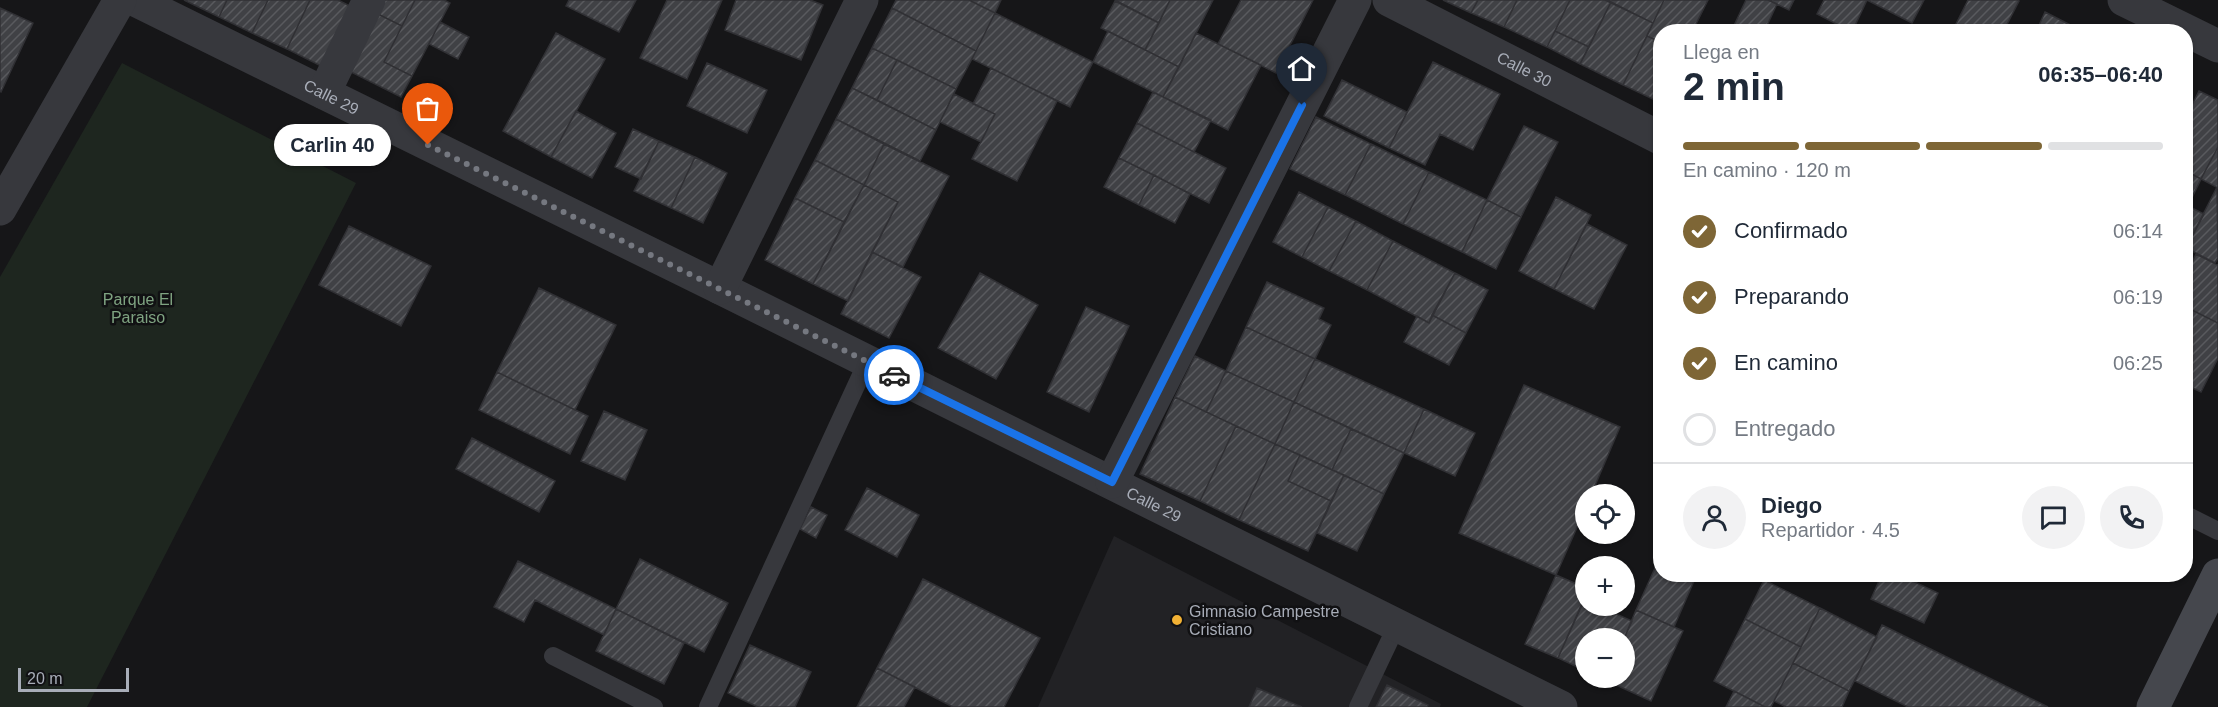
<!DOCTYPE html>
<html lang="es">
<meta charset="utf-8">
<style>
:root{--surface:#fff;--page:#f2f2f3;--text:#1f2937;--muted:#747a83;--line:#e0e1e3;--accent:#7e6636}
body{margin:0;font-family:Arial,sans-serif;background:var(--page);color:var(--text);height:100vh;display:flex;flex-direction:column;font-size:22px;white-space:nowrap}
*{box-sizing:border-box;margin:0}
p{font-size:20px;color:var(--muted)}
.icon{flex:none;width:33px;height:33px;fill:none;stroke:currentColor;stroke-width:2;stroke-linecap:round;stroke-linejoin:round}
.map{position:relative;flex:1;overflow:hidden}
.sheet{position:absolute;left:1653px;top:24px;width:540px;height:558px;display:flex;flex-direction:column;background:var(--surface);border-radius:24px;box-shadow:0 2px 4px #0004}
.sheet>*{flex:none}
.controls{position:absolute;left:1575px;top:484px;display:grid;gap:12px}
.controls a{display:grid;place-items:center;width:60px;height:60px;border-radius:50%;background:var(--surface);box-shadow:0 2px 4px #0004;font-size:30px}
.scale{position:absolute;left:18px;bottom:15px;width:111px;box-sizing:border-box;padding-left:6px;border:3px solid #a8adb8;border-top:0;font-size:16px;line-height:21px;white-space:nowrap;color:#a8adb8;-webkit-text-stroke:4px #111113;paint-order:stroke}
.pin{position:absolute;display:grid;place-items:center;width:51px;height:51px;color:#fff;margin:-62px -26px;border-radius:50% 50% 50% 0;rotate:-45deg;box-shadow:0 0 6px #0007}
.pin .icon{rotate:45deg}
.courier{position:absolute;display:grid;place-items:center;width:60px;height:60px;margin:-30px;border:4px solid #1a73e8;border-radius:50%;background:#fff;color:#222;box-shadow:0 2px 8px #0007}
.bubble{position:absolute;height:42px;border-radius:21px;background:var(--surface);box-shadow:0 2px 4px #0004;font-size:20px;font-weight:600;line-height:42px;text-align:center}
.overview em{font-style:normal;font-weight:600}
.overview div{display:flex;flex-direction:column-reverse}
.overview{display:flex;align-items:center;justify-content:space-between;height:102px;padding:0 30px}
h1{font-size:39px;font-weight:600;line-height:45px}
.bar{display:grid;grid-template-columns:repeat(4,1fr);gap:9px 6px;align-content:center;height:72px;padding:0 30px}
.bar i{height:8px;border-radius:4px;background:var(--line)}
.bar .selected{background:var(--accent)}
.bar p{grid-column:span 4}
.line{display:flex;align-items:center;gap:15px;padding:0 30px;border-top:2px solid var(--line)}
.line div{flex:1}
.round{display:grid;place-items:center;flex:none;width:63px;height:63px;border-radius:32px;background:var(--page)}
ol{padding:0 30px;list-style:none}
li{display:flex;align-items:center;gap:18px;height:66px}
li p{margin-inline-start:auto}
li .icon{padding:6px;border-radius:50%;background:var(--accent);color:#fff;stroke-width:4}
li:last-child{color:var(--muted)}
li i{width:33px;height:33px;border:3px solid var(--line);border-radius:50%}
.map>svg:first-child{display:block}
</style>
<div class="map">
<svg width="2218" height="707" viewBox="0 0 2218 707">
<defs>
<pattern id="building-hatch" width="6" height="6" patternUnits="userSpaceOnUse" patternTransform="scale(1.5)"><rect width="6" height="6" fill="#404145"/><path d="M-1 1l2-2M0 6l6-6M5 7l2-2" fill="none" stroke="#595a5e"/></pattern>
</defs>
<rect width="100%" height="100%" fill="#161618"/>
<!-- built -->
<path fill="#222225" d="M1114 536 1441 704 1440 707H1038Z"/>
<!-- park -->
<path fill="#1e261f" d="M122 63 356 183 87 707H0V277Z"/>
<!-- building -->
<path fill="url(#building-hatch)" stroke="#303034" stroke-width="1.5" d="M184 0H227L219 17Z
M227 0H268L252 33 219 17Z
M268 0H310L287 49 252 33Z
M310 0H338L356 9 327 69 287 49Z
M383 0H415L402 26 376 13Z
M415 0H444L450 3 412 76 384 62Z
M569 0H636L619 32 566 6Z
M667 0H722L687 79 640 58Z
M736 0H810L823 5 801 60 725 30Z
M896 0H969L995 13 976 51 892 8Z
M969 0H1001L995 13Z
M1115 0H1170L1159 23Z
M1170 0H1213L1179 67 1145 50Z
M1241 0H1313L1276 73 1218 44Z
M1443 0H1478L1471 13Z
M1478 0H1517L1504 27 1471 13Z
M1517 0H1570L1547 47 1504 27Z
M1570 0H1605L1611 2 1589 47 1555 31Z
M1605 0H1664L1653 23Z
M1664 0H1708L1692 32H1660V42L1647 36Z
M1746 0H1768L1777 4 1764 32H1731Z
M1768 0H1794L1789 10Z
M1824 0H1867L1852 32 1817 14Z
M1867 0H1924L1912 23Z
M1968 0H2017L2019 1 2003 32H1952Z
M1115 1 1159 23 1145 50 1101 28Z
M1611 2 1653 23 1623 85 1580 64Z
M0 8 33 23 1 92 0 91Z
M892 8 976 51 956 89 872 48Z
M2045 12 2084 32H2036Z
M376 13 402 26 384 62 412 76 401 97 347 70Z
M995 13 1093 62 1070 107 972 59Z
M440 22 469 37 458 59 429 44Z
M1108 31 1179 67 1163 97 1093 62Z
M1555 31 1589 47 1580 64 1547 47Z
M556 33 605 59 551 157 503 131Z
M1196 33 1261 65 1228 130 1163 97Z
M1647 36 1660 42V94L1657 101 1623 85Z
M872 48 897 60 877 100 852 88Z
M897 60 956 89 936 130 877 100Z
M1433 62 1500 94 1473 150 1440 134 1425 165 1389 148Z
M707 63 767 90 747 133 687 106Z
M991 68 1057 101 1017 181 972 159 995 114 973 104Z
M1342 80 1407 112 1389 148 1324 116Z
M852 88 936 130 920 161 836 119Z
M2199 91 2218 100V147L2201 179 2186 171V117Z
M1153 92 1211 120 1194 152 1137 123Z
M954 94 995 114 981 142 940 122Z
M576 111 616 133 592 178 551 157Z
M1316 117 1371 144 1345 195 1290 169Z
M836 119 884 144 864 185 815 160Z
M1137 123 1226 168 1209 203 1119 158Z
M1524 126 1558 142 1521 217 1487 200Z
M633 129 659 141 641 179 615 167Z
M659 141 695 157 671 208 634 191Z
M884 144 949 176 903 267 872 252 898 202 864 185Z
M1371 144 1429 172 1403 224 1345 195Z
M2218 147V188L2201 179Z
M695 157 727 173 703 223 671 208Z
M1119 158 1154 175 1139 205 1104 187Z
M815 160 864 185 844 222 795 198Z
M2186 171 2201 179 2186 210Z
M1429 172 1487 200 1462 252 1403 224Z
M1154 175 1190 194 1175 223 1139 205Z
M864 185 898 202 848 301 813 284Z
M2217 187 2218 258 2215 263 2186 248Z
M1299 192 1328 207 1302 257 1273 242Z
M1556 197 1591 215 1554 289 1519 271Z
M795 198 844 222 813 284 765 260Z
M1487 200 1521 217 1496 269 1462 252Z
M2188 206 2204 214 2186 248V210Z
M1328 207 1356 221 1329 271 1302 257Z
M1356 221 1393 241 1367 290 1329 271Z
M1587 224 1627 245 1594 309 1554 289Z
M349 226 431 266 401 326 319 285Z
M1393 241 1455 273 1429 323 1367 290Z
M872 252 921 277 889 338 841 314Z
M2196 254 2218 265V323L2186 307V275Z
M980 273 1038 305 996 379 938 348Z
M1455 273 1488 290 1466 333 1432 315Z
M1267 282 1324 308 1319 319 1331 325 1315 359 1246 327Z
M539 288 616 325 575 410 497 372Z
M1086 307 1129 326 1089 412 1047 392Z
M2186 307 2218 323V358L2201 392 2186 385Z
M1432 315 1466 333 1449 365 1404 342 1417 316 1429 323Z
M1246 327 1315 359 1294 402 1226 371Z
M1195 356 1226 371 1206 412 1175 397Z
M1315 359 1424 409 1404 453 1294 402Z
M1226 371 1294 402 1275 444 1206 412Z
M497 372 588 416 570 454 479 410Z
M1524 385 1620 427 1591 495H1586V507L1556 575 1459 533Z
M1175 397 1236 426 1200 501 1140 474Z
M1294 402 1351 429 1332 470 1275 444Z
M1424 409 1475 433 1455 476 1404 453Z
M604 411 647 430 625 480 581 461Z
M1236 426 1275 444 1239 520 1200 501Z
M1351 429 1404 453 1384 494 1332 470Z
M472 438 555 481 539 512 456 469Z
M1275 444 1300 455 1288 481 1331 501 1308 551 1239 520Z
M1300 455 1344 475 1331 501 1288 481Z
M1344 475 1384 494 1357 551 1317 533Z
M867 488 919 515 897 557 845 530Z
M811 507 827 515 816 538 800 529Z
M1660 557V574H1697L1674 627 1636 610Z
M640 559 728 603 704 652 616 609Z
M518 561 616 609 604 635 535 600 524 622 494 607Z
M1882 574H1898L1938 593 1924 623 1871 599Z
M1556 575 1586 588V596L1558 658 1525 644Z
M923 579 1040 638 1004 707H953L877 668Z
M1764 580 1820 608 1801 647 1745 619Z
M1584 599 1586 606H1599L1632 621 1624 639H1586V671L1558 658Z
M1820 608 1877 637 1849 691 1793 663Z
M616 609 684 643 664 684 596 651Z
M1636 610 1683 631 1651 701 1605 680 1624 678V639Z
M1745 619 1801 647 1771 707H1765L1714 681Z
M1882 625 2048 707H1908L1855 681Z
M750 645 811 672 795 707H758L728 693Z
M1793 663 1849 691 1842 707H1786L1774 701Z
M877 668 915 687 904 707H857Z
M1387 685 1428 705 1427 707H1376Z
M1257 688 1302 707H1249Z
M1734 691 1765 707H1726Z"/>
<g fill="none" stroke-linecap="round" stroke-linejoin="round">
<!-- lane -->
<path stroke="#37383d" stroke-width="18" d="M2186 515 2218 531
M553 656 654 707
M708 707 867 362
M1358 707 1397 625"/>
<!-- street -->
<g stroke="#37383d" stroke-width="33">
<path id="s1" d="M135 0 720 288 1561 707"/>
<path id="s2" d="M1389 0 1660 138"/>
<path d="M2124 0 2218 46"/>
<path d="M324 93 369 0"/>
<path d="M0 209 120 0"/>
<path d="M720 288 862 0"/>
<path d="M1112 482 1355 0"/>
</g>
<!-- secondary -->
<path stroke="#45474d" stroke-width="33" d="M2153 707 2218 575"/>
</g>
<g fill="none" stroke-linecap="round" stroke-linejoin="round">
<!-- done -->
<path stroke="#757880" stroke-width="6" stroke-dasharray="0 10.8" d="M428 145 894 375"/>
<!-- route -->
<path stroke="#1a73e8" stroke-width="8" d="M894 375 1112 482 1302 105"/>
</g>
<!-- markers -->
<circle fill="#f2b134" stroke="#111113" stroke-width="2" cx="1177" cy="620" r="6"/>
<g text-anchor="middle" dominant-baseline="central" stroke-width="5" stroke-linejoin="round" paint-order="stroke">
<!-- street labels -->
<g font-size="16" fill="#a8adb8" stroke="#111113">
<text stroke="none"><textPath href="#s2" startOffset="152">Calle 30</textPath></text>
<text stroke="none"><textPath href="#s1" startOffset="219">Calle 29</textPath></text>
<text stroke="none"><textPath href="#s1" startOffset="1137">Calle 29</textPath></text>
</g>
<!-- park labels -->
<g font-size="16" fill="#7fa381" stroke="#111113">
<text x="138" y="299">Parque El<tspan x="138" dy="18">Paraiso</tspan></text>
</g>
<!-- poi labels -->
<g font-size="16" fill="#a8adb8" stroke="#111113" text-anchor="start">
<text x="1189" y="611">Gimnasio Campestre<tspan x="1189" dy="18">Cristiano</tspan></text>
</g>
</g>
</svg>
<div class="controls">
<a><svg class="icon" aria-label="locate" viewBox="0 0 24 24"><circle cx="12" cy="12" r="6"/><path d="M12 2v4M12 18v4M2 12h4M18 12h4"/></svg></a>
<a>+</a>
<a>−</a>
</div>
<div class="scale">20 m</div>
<div class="pin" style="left:428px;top:145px;background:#ea580c"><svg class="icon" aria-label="bag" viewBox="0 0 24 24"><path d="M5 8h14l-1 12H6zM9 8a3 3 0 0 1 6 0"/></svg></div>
<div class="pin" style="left:1302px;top:105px;background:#1f2937"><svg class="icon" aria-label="home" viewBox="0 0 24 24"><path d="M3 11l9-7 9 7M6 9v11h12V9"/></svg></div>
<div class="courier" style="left:894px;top:375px"><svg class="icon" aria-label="car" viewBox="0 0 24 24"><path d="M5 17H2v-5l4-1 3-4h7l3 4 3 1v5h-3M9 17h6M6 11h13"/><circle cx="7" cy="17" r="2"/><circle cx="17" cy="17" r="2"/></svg></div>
<div class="bubble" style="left:274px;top:124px;width:117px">Carlin 40</div>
<section class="sheet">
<div class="overview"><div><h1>2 min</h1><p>Llega en</p></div><em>06:35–06:40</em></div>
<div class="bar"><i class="selected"></i><i class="selected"></i><i class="selected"></i><i></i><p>En camino · 120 m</p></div>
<ol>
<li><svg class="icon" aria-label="check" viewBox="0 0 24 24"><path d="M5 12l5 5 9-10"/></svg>Confirmado<p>06:14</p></li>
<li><svg class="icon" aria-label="check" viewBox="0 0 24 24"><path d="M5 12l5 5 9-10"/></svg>Preparando<p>06:19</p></li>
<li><svg class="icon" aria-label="check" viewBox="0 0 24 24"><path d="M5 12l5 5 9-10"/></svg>En camino<p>06:25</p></li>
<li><i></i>Entregado</li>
</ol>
<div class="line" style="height:108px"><a class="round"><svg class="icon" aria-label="person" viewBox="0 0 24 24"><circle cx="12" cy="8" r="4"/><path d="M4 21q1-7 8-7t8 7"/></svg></a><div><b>Diego</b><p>Repartidor · 4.5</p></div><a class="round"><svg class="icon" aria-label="chat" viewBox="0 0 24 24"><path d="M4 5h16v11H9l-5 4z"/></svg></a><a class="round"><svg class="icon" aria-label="phone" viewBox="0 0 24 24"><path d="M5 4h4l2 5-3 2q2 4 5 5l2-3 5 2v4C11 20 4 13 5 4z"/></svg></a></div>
</section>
</div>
